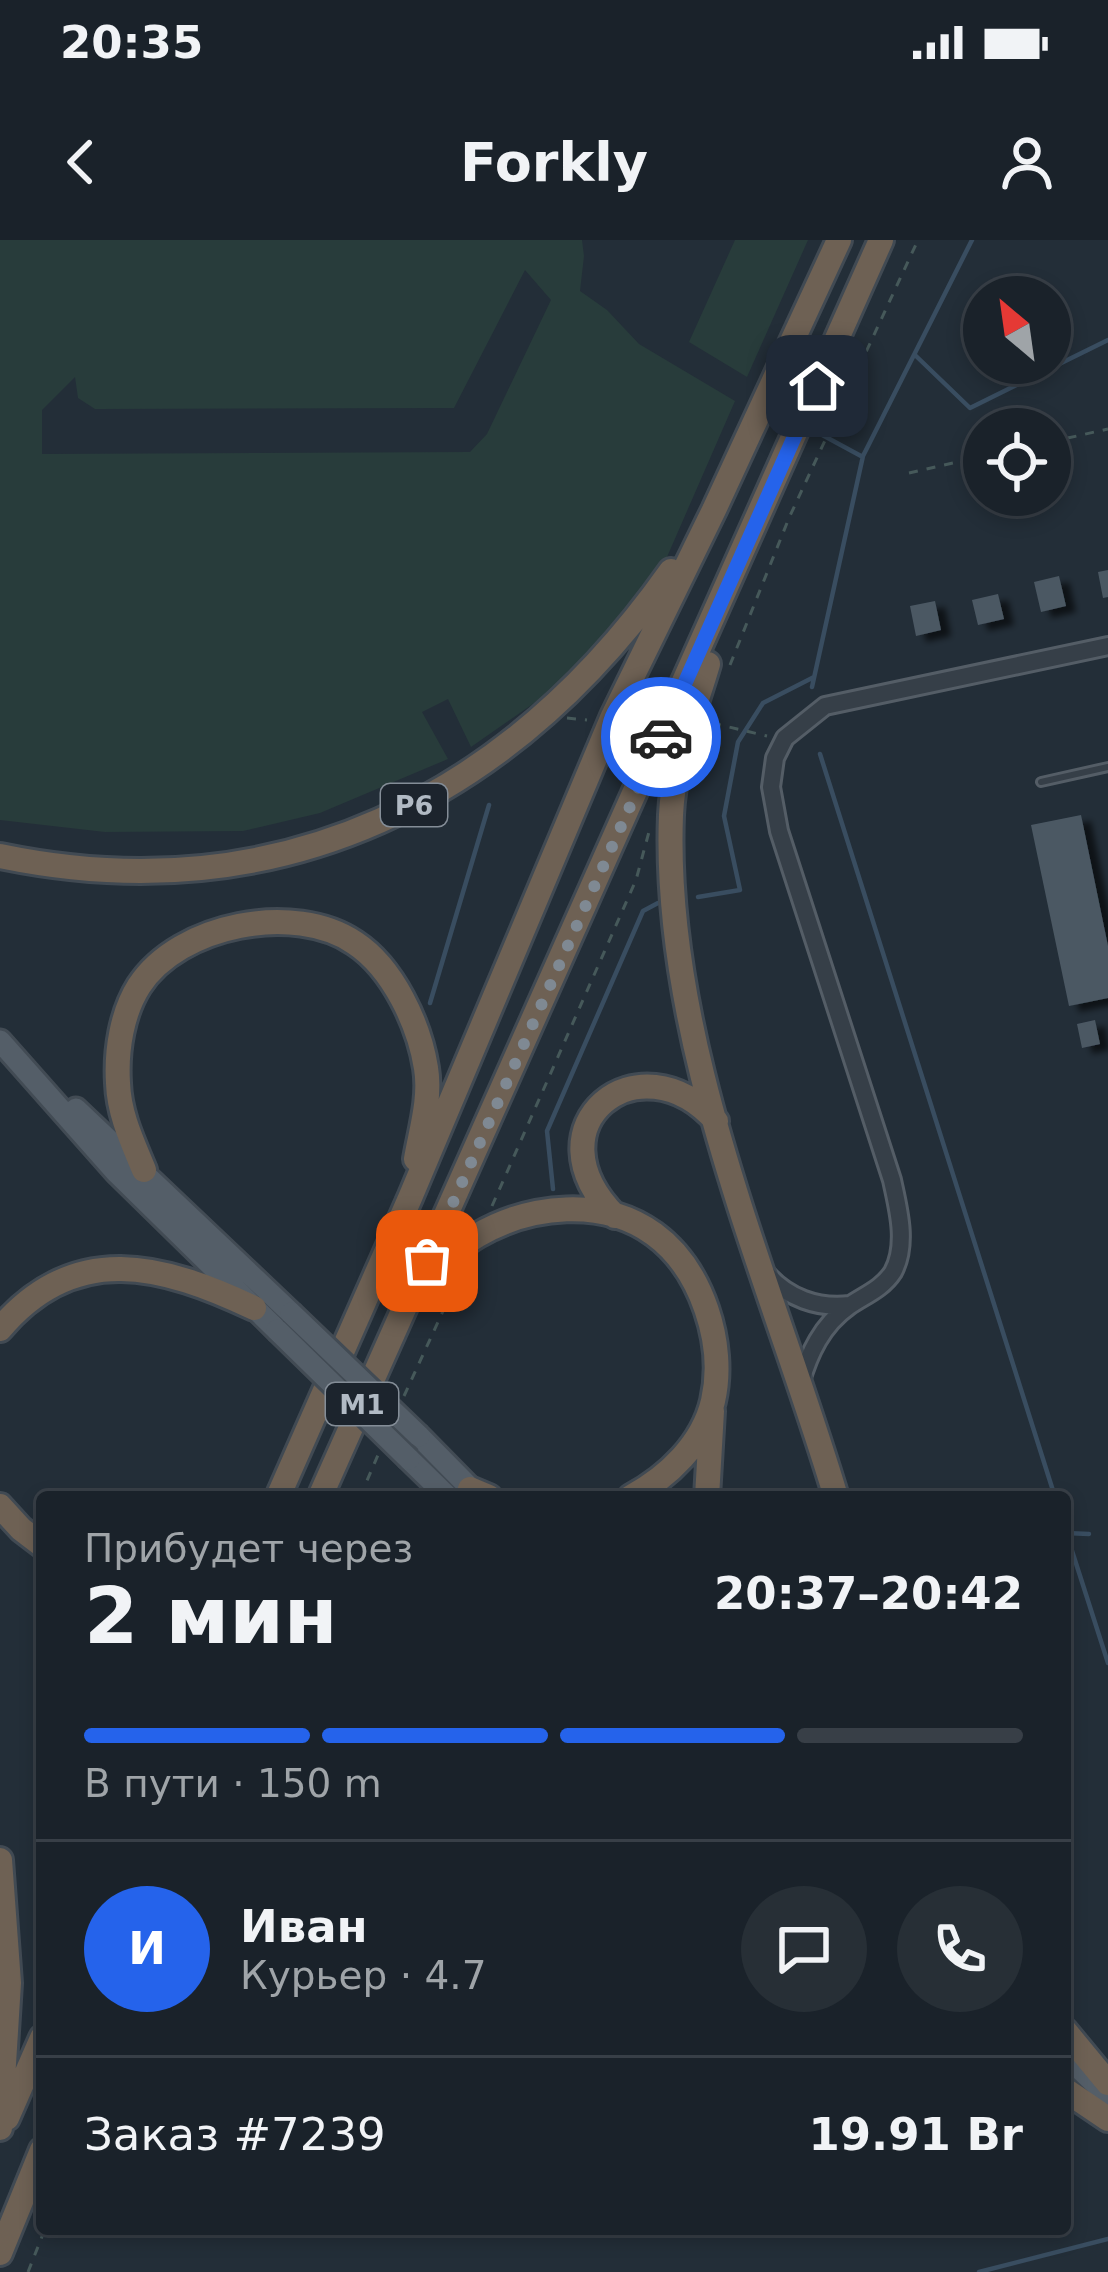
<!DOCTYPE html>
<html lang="ru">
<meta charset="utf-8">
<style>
:root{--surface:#1a222a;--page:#272f36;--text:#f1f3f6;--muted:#9fa4a8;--line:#383f47;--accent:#2563eb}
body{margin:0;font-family:"DejaVu Sans",sans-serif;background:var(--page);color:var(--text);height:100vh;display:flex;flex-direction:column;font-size:45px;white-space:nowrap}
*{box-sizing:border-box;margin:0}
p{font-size:39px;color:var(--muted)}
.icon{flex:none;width:66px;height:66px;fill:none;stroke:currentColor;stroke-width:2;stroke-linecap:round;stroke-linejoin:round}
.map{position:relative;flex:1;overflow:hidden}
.sheet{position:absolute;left:36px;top:1251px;width:1035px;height:744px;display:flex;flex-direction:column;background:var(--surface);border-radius:12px;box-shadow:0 6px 18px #0003,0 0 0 3px var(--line)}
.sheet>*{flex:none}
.needle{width:78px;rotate:331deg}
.controls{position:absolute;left:963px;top:36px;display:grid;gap:24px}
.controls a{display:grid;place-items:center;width:108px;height:108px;border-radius:50%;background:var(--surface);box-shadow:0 6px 18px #0003,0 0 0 3px var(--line);font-size:60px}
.pin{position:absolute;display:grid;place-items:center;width:102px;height:102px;color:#fff;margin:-51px;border-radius:24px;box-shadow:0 6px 18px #0006}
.courier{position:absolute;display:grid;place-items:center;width:120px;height:120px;margin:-60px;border:9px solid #2563eb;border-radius:50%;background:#fff;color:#222;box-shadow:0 3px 15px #0007}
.summary em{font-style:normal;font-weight:600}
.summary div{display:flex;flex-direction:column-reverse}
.summary{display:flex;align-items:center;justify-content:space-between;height:204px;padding:0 48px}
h1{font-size:78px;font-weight:600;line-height:90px}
.bar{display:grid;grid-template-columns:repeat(4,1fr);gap:18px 12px;align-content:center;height:144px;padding:0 48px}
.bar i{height:15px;border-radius:9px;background:var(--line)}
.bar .selected{background:var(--accent)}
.bar p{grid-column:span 4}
.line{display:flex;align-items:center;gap:30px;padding:0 48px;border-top:3px solid var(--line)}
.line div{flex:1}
.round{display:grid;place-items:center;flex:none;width:126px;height:126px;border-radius:63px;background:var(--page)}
.status{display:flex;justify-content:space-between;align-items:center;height:84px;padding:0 60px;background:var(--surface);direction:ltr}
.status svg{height:33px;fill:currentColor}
header{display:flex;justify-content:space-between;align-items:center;height:156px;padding:0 48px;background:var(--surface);font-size:54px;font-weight:600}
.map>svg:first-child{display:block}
</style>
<div class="status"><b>20:35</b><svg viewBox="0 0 49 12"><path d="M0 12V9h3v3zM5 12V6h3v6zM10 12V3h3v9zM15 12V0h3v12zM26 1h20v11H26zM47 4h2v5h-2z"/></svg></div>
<header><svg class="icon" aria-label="back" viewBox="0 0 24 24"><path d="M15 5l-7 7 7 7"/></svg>Forkly<svg class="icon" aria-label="person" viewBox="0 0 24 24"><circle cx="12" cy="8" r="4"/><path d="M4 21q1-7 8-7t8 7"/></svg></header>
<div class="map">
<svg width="1108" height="2032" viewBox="0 0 1108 2032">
<defs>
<filter id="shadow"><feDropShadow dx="10" dy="6" stdDeviation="3" flood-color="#0009"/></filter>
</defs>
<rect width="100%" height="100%" fill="#232e38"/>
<!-- green -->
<path fill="#283c3b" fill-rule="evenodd" d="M0 0H582L584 16 580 51 607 70 639 104 735 161 667 317 619 382 563 443 471 507 448 459 422 472 448 519 320 573 243 591 105 592 0 580ZM525 30 551 60 487 194 470 212 42 214V170L75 137 78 158 95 169 454 168Z
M735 0H808L747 137 689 102Z"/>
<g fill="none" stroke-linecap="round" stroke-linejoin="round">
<!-- stream -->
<path stroke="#394d60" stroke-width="4.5" d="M916 116 970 168 1108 100
M813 190 861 216
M812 447 863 216 972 0
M820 514 1055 1257
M698 657 740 650 724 576 738 502 763 463 814 437
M430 763 489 565
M553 949 547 891 643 671 658 663
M1065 1289 1108 1423
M1066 1293 1089 1294
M979 2032 1108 1999"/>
</g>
<!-- building -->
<path fill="#4b5863" filter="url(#shadow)" d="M1108 330V357L1103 358 1098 332Z
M1059 336 1066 366 1041 372 1034 342Z
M998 354 1004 379 978 385 972 360Z
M935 361 941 390 916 396 910 366Z
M1081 575 1108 706V758L1069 766 1031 585Z
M1095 780 1100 804 1082 808 1077 784Z"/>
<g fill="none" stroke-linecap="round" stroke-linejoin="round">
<!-- service casing -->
<g stroke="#545d66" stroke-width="12">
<path id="service" d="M1041 542 1108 527"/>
</g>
<!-- tertiary casing -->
<g stroke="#545d66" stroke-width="22">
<path id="tertiary" d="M766 1033C787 1058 818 1069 850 1065
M800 1144C809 1113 822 1085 849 1066 865 1055 882 1049 893 1032 908 1004 898 968 892 940L779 591 771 547 775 518 785 498 825 466 1108 406"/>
</g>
<!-- primary casing -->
<g stroke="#424b54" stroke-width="27">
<path id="primary" d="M0 801 116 932 277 1090
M76 869 291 1073
M419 1196 479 1257
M409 1219 448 1257
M1065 1815 1108 1856"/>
</g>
<!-- motorway casing -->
<g stroke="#414a53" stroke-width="30">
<path id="motorway" d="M708 424C694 471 673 525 671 575 662 804 771 1040 836 1257
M0 616C279 674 510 559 671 331
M144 930C132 901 119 874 118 843 116 810 122 773 139 746 179 684 295 662 355 703 393 728 419 784 426 828 431 858 421 890 416 919
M615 976C526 886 639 795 716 881
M425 1046C440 1028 457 1007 478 995 530 965 603 957 654 994 702 1029 726 1104 713 1161 703 1204 668 1237 631 1257
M0 1089C75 1000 163 1025 254 1068
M470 1249 489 1257
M278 1257 410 958 613 476 714 270 839 0
M320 1257 881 0
M707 1257 712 1171
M0 1266 21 1289 42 1305
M0 1620 9 1743 0 1888
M1065 1791 1108 1843
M1065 1850 1108 1879
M7 1878 42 1798
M0 2013 42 1910"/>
</g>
<!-- path -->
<path stroke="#46595a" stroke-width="3" stroke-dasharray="9 9" stroke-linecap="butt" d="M1050 202 1108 189
M909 233 984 216
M730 425 789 278 918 0
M567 478 587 480
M712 483 767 496
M492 966 636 640 650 588
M404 1156 455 1045
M360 1257 378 1215
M28 2032 45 1989"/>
<!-- service -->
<use href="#service" stroke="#363f48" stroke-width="6"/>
<!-- tertiary -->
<use href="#tertiary" stroke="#363f48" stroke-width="16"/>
<!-- primary -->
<use href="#primary" stroke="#545e68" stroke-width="21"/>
<!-- motorway -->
<use href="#motorway" stroke="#6e6154" stroke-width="24"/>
<!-- primary-bridge casing -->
<g stroke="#424b54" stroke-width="27" stroke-linecap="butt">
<path id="primary-bridge" d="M291 1073 419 1196
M277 1090 409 1219"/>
</g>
<!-- primary-bridge -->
<use href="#primary-bridge" stroke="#545e68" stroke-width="21"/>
</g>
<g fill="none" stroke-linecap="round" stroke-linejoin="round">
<!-- done -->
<path stroke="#7f8993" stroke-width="12" stroke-dasharray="0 21.6" d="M427 1021 661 497"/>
<!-- route -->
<path stroke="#2563eb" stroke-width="15" d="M661 497 817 146"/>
</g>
<g text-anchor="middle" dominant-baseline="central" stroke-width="9" stroke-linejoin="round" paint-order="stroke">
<!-- shield labels -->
<g fill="#1c242d" stroke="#848d97" stroke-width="3">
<rect x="381" y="544" width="66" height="42" rx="9"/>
<rect x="326" y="1143" width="72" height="42" rx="9"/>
</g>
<g font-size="27" font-weight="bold" fill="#b1bac4">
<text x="414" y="565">Р6</text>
<text x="362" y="1164">М1</text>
</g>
</g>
</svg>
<div class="controls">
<a><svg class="needle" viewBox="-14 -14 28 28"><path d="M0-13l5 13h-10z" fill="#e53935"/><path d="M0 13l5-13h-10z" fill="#9fa4a8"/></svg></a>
<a><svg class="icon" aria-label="locate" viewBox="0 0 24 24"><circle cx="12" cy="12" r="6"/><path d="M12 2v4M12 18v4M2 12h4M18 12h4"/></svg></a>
</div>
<div class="pin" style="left:427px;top:1021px;background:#ea580c"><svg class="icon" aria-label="bag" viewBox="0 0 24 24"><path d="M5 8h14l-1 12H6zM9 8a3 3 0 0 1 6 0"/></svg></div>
<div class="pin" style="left:817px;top:146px;background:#1f2937"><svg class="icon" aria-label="home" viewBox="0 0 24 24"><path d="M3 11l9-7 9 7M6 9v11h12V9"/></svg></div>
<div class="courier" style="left:661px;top:497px"><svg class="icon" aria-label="car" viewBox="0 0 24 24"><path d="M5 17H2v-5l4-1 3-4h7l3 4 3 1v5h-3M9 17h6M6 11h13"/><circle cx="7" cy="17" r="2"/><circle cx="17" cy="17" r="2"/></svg></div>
<section class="sheet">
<div class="summary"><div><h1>2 мин</h1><p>Прибудет через</p></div><em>20:37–20:42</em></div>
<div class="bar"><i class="selected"></i><i class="selected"></i><i class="selected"></i><i></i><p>В пути · 150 m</p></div>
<div class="line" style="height:216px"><b class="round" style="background:var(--accent);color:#fff">И</b><div><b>Иван</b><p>Курьер · 4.7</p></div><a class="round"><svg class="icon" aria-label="chat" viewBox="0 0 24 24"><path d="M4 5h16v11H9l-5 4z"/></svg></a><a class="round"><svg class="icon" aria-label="phone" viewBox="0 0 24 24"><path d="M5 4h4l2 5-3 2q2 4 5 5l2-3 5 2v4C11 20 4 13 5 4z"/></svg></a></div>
<div class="line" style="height:156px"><div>Заказ #7239</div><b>19.91 Br</b></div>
</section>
</div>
